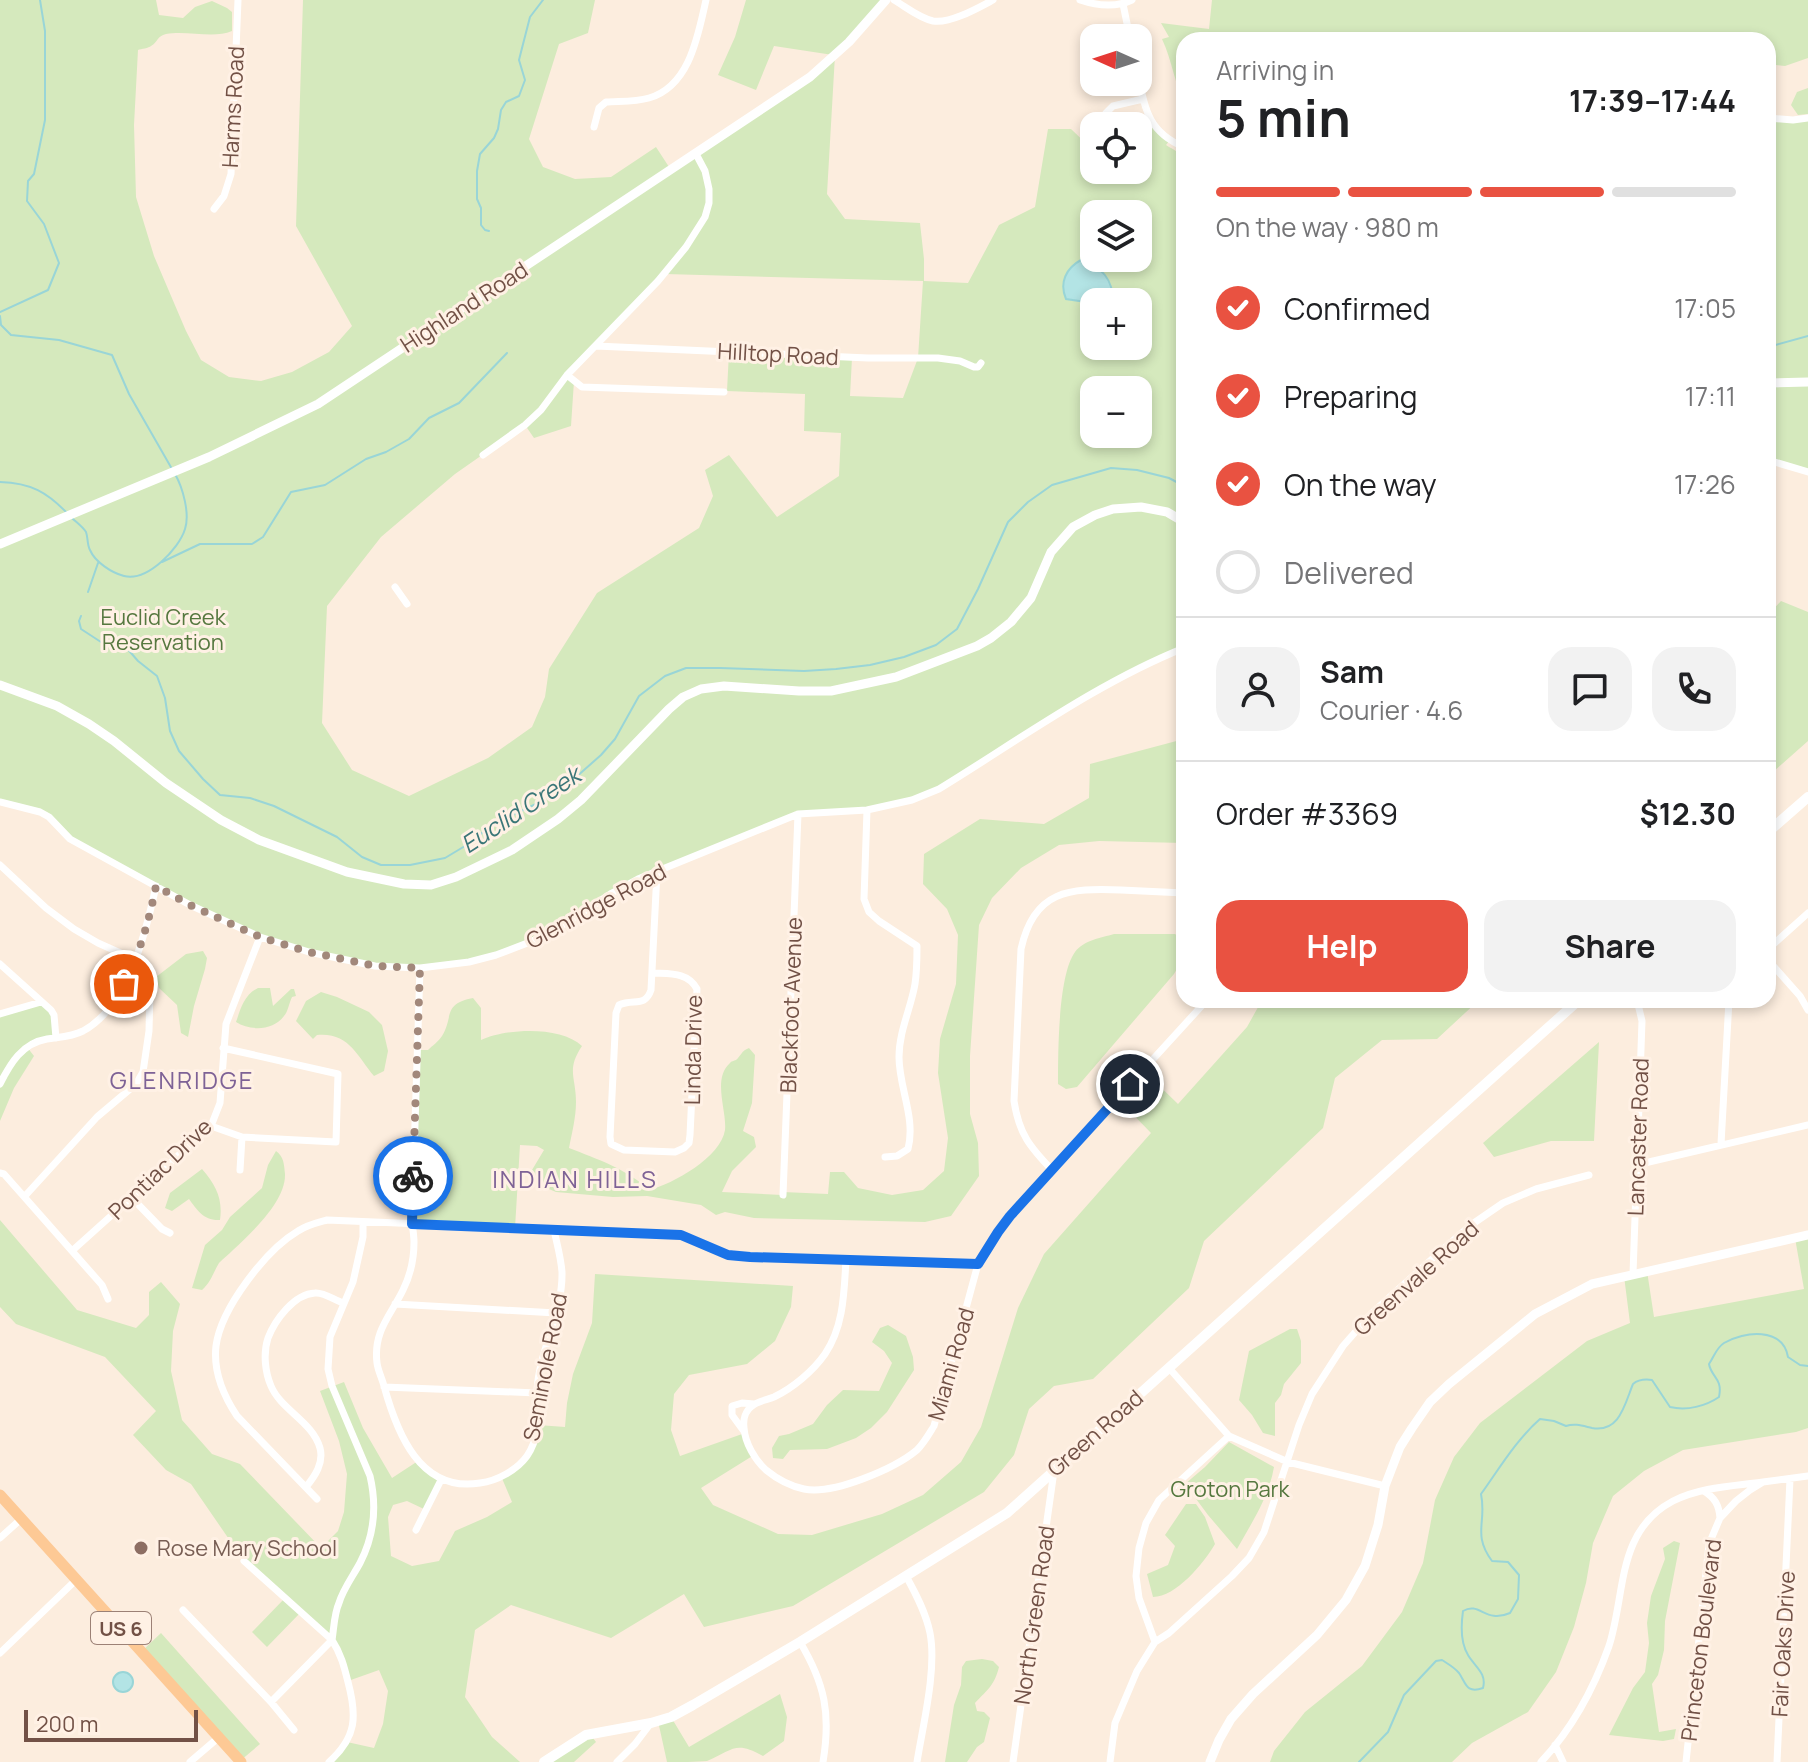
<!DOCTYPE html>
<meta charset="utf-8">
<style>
:root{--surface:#fff;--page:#f2f2f2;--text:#202124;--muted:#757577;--line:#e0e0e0;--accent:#e95241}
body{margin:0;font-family:Manrope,sans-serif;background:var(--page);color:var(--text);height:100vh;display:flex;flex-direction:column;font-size:30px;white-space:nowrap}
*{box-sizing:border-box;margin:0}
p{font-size:26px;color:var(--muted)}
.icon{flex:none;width:44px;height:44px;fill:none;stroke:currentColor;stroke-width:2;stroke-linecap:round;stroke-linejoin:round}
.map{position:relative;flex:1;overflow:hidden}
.panel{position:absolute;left:1176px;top:32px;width:600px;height:976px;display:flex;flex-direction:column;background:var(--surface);border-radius:24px;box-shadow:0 4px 12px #0003}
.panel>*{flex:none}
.needle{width:52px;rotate:273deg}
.buttons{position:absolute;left:1080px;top:24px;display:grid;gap:16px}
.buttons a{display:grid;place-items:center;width:72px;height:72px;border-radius:16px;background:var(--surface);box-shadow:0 4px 12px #0003;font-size:40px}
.scale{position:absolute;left:24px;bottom:20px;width:174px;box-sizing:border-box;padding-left:8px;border:4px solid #725146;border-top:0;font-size:22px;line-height:28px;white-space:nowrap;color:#725146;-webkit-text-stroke:6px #fff1e5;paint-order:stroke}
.pin{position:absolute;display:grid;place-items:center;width:68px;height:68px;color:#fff;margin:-34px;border:4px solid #fff;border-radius:50%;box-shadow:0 2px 8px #0007}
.courier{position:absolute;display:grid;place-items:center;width:80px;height:80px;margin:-40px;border:6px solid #1a73e8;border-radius:50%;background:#fff;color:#222;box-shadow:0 2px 10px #0007}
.head em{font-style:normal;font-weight:700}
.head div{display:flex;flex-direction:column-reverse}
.head{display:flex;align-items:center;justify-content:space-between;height:136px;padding:0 40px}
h1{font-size:52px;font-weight:700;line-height:60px}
.bar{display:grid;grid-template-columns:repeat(4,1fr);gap:12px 8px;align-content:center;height:96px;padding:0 40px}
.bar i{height:10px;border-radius:6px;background:var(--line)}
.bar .active{background:var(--accent)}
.bar p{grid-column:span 4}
.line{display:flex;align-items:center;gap:20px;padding:0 40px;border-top:2px solid var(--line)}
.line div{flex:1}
.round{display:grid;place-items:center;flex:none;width:84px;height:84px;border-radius:24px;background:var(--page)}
ol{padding:0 40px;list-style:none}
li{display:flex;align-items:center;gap:24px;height:88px}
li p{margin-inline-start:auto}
li .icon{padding:8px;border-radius:50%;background:var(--accent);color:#fff;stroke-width:4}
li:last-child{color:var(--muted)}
li i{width:44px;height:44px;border:4px solid var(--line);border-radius:50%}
.primary-button{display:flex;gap:16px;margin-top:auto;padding:16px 40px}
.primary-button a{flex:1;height:92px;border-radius:24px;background:var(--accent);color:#fff;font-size:32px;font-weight:700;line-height:92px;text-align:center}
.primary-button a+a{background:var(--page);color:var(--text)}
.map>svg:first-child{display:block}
</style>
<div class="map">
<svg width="1808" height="1762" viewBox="0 0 1808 1762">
<rect width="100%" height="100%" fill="#fcedde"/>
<!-- green -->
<path fill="#d5e9bd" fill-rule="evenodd" d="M0 0H156L159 15 183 18 195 7 212 1 227 8 232 12V31C213 39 187 30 166 34 157 36 158 42 151 46 149 48 141 49 138 50L134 125 136 197 154 256 186 331 201 360 229 377 261 381 292 372 329 352 352 326 296 226 303 0H595L588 33 559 44 529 139 543 167 575 179 611 177 656 147 671 170 810 77 833 55 774 46 756 90 718 75 735 37 746 0H886L835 55 827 194 845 219 920 223 924 259V281L968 283 999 225 1035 207 1048 129H1071L1094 151V170H1138V140L1154 126 1170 140 1166 145C1175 151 1184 153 1182 165L1184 166V648L1146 663 939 789 890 806 802 814 638 879 552 932 496 955 420 968 375 966 260 937 70 839 49 817 0 802ZM1094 214H1138V258H1094ZM665 274 923 281 918 358 903 398 850 396 852 358 729 352 727 391 805 394 804 431 841 433 839 476 777 517 729 455 705 470 713 496 699 528 597 593 549 669 545 697 532 727 488 758 409 796 352 770 322 723 327 606 381 537 455 474 525 425 534 438 571 426 574 381 567 375ZM1094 302H1138V346H1094ZM1094 390H1138V434H1094Z
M1212 0H1808V58L1785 66 1768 64V40H1184V102C1174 82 1172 60 1162 39L1169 37 1161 23 1209 29Z
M1808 88V114L1798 115 1791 105 1797 92Z
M1768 118H1808V472L1768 460Z
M1781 601 1808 612V741L1773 772 1768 773V615Z
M1184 739V843L1099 841 1059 845 1021 868 992 898 979 925 970 1056V1114L978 1143 979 1176 951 1216 925 1222 754 1218 725 1212 716 1215 701 1205 647 1196 613 1197 556 1192 537 1184 532 1170 544 1150 537 1146 520 1145 515 1228 412 1224 417 1050H428C432 1046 439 1041 442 1036 454 1017 442 1004 473 998L481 1008V1040C507 1028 561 1026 582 1046 566 1070 576 1077 576 1102 576 1117 572 1133 569 1148 597 1159 627 1169 649 1190 673 1184 721 1157 725 1130 727 1110 712 1079 730 1063 731 1061 734 1061 736 1060 741 1056 741 1051 749 1048L755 1055 752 1103 743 1131 754 1137 756 1147 732 1171 722 1192 782 1195 783 1192 828 1194 830 1172H844L858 1188 892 1195 923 1190 944 1171 948 1138 938 1073 940 1039 956 984 958 935 947 909 923 884 924 854 980 819 1044 824 1089 798 1090 764Z
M1114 934H1175L1184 941V957L1174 974 1077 1087 1066 1089 1058 1084C1058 1054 1058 975 1075 952 1084 940 1101 938 1114 934Z
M203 951 207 958 205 969 194 1006 188 1037 181 1033 177 1005 159 988 156 977 186 954Z
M258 988H270L273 1006 291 989H294L296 996 292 997C289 1003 288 1012 284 1016 273 1031 250 1031 236 1022 241 1008 244 995 258 988Z
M321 992 337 997 369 1012 382 1025 388 1051 384 1071 374 1076C357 1056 349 1032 317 1035L313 1039 296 1021 306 1001Z
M1262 1000H1479L1437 1039 1382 1040 1335 1078 1323 1128 1204 1241 1189 1288 1093 1379 1054 1386 1029 1409 1014 1455 984 1492 793 1606 704 1627 684 1594 611 1638 511 1605 475 1630 465 1697 492 1737 520 1762H329L347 1742 374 1748 383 1724 388 1691 379 1670 348 1681 341 1653 301 1612 267 1647 252 1632 285 1598 244 1561 191 1484 166 1470 133 1435 156 1411 105 1357 16 1324 0 1307V1220L77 1310 136 1328 149 1315V1292L161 1282 180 1304 173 1331 171 1371 182 1420 212 1454 240 1464 321 1548 338 1531 344 1512 347 1474 339 1441 320 1391 344 1382 363 1428 392 1478 418 1461 441 1480 426 1510 407 1501 393 1505 388 1517 391 1556 412 1566 439 1561 455 1531 487 1517 512 1502 501 1476 526 1458 538 1425 565 1427 567 1403 573 1374 592 1323 595 1274 793 1286 791 1307 775 1341 747 1364 689 1375 674 1394 671 1430 680 1456 745 1433 754 1455 701 1488 713 1505 778 1534 812 1535 882 1514 923 1495 961 1462 981 1427 1018 1308 1044 1254 1151 1133 1117 1098 1143 1070 1178 1104 1247 1027Z
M41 1002 51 1010 56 1038 27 1047 34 1056 14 1088 0 1121V1014Z
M1599 1042 1594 1141H1551L1494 1157 1483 1143Z
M276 1151C284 1157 284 1164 285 1174 286 1201 252 1232 233 1250 229 1254 223 1259 219 1263 213 1273 211 1282 202 1290L192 1288 205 1245 222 1230 230 1217 262 1188 268 1165Z
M202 1169C216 1185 223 1199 220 1220 204 1221 197 1210 189 1199L172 1211 165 1208 170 1193Z
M1808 1235V1428L1796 1432 1683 1450 1644 1471 1613 1496 1593 1543 1586 1583 1574 1627 1556 1672 1528 1712 1472 1743 1452 1762H1270L1274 1751 1305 1712 1362 1666 1402 1612 1423 1563 1435 1500 1454 1457 1480 1423 1587 1341 1630 1323 1624 1276 1647 1271 1654 1317 1804 1289 1795 1238Z
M888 1325 906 1336 913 1357 914 1370 887 1412 871 1428 856 1438 827 1449 790 1450 783 1459 773 1458 772 1448 779 1436 789 1434 813 1424 827 1405 843 1390 879 1391 892 1363 884 1351 872 1342 880 1328Z
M1290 1329H1297L1301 1341V1363L1284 1384 1281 1395 1275 1403V1436L1263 1433 1252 1415 1239 1400 1249 1351Z
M1229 1442 1274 1467C1269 1497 1252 1522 1237 1549L1208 1515 1185 1484 1205 1467Z
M1186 1504H1196L1205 1517 1215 1544C1204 1563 1176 1597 1153 1597L1147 1574 1168 1565 1175 1546 1165 1535Z
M1674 1541 1680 1543 1665 1621 1664 1650 1658 1675 1652 1684 1659 1732 1676 1729 1674 1739 1663 1741 1609 1735 1633 1688 1645 1672 1649 1643 1647 1623 1651 1596 1665 1559 1663 1548Z
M161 1633 260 1744 240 1761 141 1652Z
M982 1659 993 1661 999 1667C994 1686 988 1689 975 1703L977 1711 984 1712 990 1718 984 1742 977 1747 967 1762H945L954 1705 961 1685 962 1667 966 1661Z
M780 1694 787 1717 784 1741 763 1756C735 1740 733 1750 707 1761 697 1762 679 1762 667 1762L658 1721 671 1717 689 1747Z
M590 1734 596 1742 574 1762H544Z"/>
<!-- water -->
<path fill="#b3e4e5" stroke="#99d5d7" stroke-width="2" d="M1081 260C1102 267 1113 279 1113 302H1086L1066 299C1059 283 1066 268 1081 260Z
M113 1682a10 10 0 1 1 20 0a10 10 0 1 1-20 0Z"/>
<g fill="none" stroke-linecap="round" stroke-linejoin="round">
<!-- stream -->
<path stroke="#99d5d7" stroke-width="2" d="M489 231 485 230 481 225V208L477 199V171L480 154 494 138 498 129 501 110 506 102 519 96 525 80 519 60 521 52 530 17 543 0
M0 312 48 290 59 263 44 224 27 201 28 181 34 174 45 120V31L40 0
M0 316 1 325 11 335 59 340 112 355 129 394 172 469
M1768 347 1808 336
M0 482C31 483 47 492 68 514
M72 518C76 522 83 527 86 532 88 537 87 545 90 550 95 562 112 573 124 576 147 582 179 549 185 529 190 514 183 488 175 474
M162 562 200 544H252L263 537 291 492 325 485 366 459 386 452 409 439 429 418 459 403 507 353
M88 592 98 563
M81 616 79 621 81 629 104 644 125 646 138 661 157 676 165 698 170 731 179 751 203 779 220 795 250 798 274 806 337 837 362 857 381 865H410L445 858 475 840 488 827 540 802 575 778 601 755 615 739 639 696 665 676 686 668H720L804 671 836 669 870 665 904 657 936 645 957 629 978 589 1008 522 1028 502 1052 485 1111 468 1137 470 1169 478 1184 486
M1359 1762 1388 1732 1404 1695 1436 1661 1442 1660C1448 1664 1454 1667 1459 1673 1466 1683 1466 1694 1483 1688 1487 1673 1475 1667 1468 1655 1460 1642 1461 1625 1463 1611 1480 1601 1485 1624 1510 1613L1518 1599 1519 1575 1508 1562 1492 1561C1472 1534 1487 1522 1481 1494 1499 1469 1516 1440 1540 1419L1554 1421 1566 1426C1575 1423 1583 1426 1592 1428 1620 1433 1625 1403 1633 1384 1639 1379 1645 1379 1652 1380L1670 1407C1687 1411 1706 1406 1719 1397 1723 1378 1711 1377 1709 1364 1714 1357 1716 1348 1724 1343 1744 1331 1783 1327 1788 1357L1800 1365 1808 1366"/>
<!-- minor -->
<path stroke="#fff" stroke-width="7" d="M894 0C906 7 919 18 933 21 950 24 978 8 993 0
M1080 0C1098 6 1115 8 1132 0
M1123 4 1130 38
M1138 74C1145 109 1148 132 1184 147
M1106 113 1113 106 1143 99
M1768 118 1793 120 1808 118
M594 127 599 108 606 102C620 101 635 102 649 98 690 86 698 35 706 0
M214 209 224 196 231 174 238 0
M596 346 868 358H938L960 361 974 367H978L981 363
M567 375 582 387 724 392
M483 455 525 425 541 410 567 375 658 281 686 247 705 217 709 203V189L705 171 696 154
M1768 460 1808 472
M395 587 407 604
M0 802 40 812 49 817 70 839 190 905 260 937 309 952 375 966 420 968 469 962 496 955 530 942 552 932 612 893 638 879 798 814 867 810 912 800 939 789C1019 740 1097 683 1184 648
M867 810 864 899 869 912 879 921 917 946C917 959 917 971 915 984 911 1008 899 1031 899 1057 899 1088 916 1118 908 1149L897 1156 885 1157
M0 865 46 908 74 929 98 943 136 960 145 972 150 991 149 1031 143 1072 136 1084 97 1117 25 1196
M1768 949 1808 913
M1768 960 1800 996 1808 1010
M0 964 51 1010 54 1015 56 1038
M420 968 412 1218C412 1226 414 1234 414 1242 414 1258 410 1276 403 1290 391 1315 373 1331 377 1363 378 1371 382 1378 384 1386 397 1433 420 1493 480 1483 497 1481 517 1470 527 1456 541 1436 537 1414 537 1391 539 1350 563 1313 562 1272 561 1258 557 1244 554 1230
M653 973C670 974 688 972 697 989L690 1135 689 1143 684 1148 675 1152 624 1150 611 1144 610 1137 616 1013 619 1005C633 998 645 1008 651 990L657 872
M0 1014 41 1002
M0 1084C10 1064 22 1043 47 1039 59 1037 71 1037 83 1031 128 1007 146 932 156 886
M211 1126 242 1137 336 1142 338 1074 223 1048
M1721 1144 1729 1000
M1636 1165 1808 1125
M240 1170 242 1137
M1052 1170C1030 1147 1019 1134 1014 1101L1021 949C1034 890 1069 888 1121 890 1142 891 1163 892 1184 893
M0 1173 4 1174 102 1285 108 1299
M783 1195 798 814
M132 1198 162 1229 170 1233
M73 1250 211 1126 220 1103 226 1024 260 937
M846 1260C844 1292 844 1326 825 1354 813 1371 793 1388 774 1397 767 1400 758 1401 752 1406 745 1411 743 1420 744 1428 745 1443 755 1460 766 1470 777 1479 790 1486 804 1489 833 1495 894 1469 917 1450 924 1443 929 1434 934 1426L978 1264 998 1232 1010 1216 1207 1000
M1633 1274 1642 1021 1637 1000
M395 1304 556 1313
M1169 1368 1229 1436 1288 1462 1385 1486
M384 1387 537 1393
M743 1430 732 1415V1406L742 1403 754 1404
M306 1487C315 1476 324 1463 320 1448 313 1422 281 1410 271 1386 265 1372 263 1353 268 1338 275 1320 294 1294 315 1293 324 1292 334 1300 343 1303
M1704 1491C1715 1498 1719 1505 1720 1518
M317 1499 237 1416C223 1395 213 1372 216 1346 221 1308 266 1250 298 1231 307 1225 316 1223 327 1220L681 1235 691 1238 728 1255 978 1264
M416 1530 441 1480
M0 1538 21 1519
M244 1561 332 1640 271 1702
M906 1576C916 1594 926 1613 930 1633 937 1669 923 1725 917 1762
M183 1610 271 1702 294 1730
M800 1642C825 1684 831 1714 823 1762
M1155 1642 1139 1598 1136 1576 1139 1548 1146 1523 1159 1500 1229 1436
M0 1653 77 1579
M1555 1745 1563 1762
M190 1762 218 1738
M329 1762C357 1737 357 1716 348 1682 344 1666 341 1654 332 1640 334 1628 334 1614 339 1603 343 1589 353 1576 360 1563 374 1536 377 1506 370 1476L332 1386 328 1369 330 1337 353 1282 363 1237V1222
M617 1762 635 1744 651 1723
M1013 1762 1054 1471
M1110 1762 1115 1723 1137 1671 1155 1642 1169 1633 1232 1576 1249 1558 1264 1532 1299 1425 1312 1394 1343 1346 1372 1313 1432 1259 1471 1225 1503 1203 1536 1189 1589 1175
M1541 1762C1572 1729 1594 1688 1609 1646 1626 1593 1616 1531 1673 1501 1700 1487 1734 1486 1763 1482
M1686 1762 1709 1544 1720 1518 1736 1501 1750 1490 1763 1482 1808 1476
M1777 1762 1790 1479"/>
<!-- tertiary -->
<path stroke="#fff" stroke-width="9" d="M1768 383 1808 382
M0 544 209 457 318 404 810 77 849 42 886 0
M0 685 57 706 89 724 114 741 166 783 221 820 259 840 347 872 404 884 431 885 456 877 512 850 558 819 581 800 669 709 683 697 701 689 724 686 799 691H831L896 677 977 646 991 638 1011 622 1031 598 1051 552 1073 527 1095 515 1113 509 1141 507 1167 512 1184 522
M1210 1762 1219 1740 1231 1719 1253 1694 1317 1635 1346 1600 1365 1566 1378 1525 1385 1486 1400 1447 1412 1428 1430 1402 1449 1384 1535 1314 1592 1284 1808 1235"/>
<!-- secondary -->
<path stroke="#fff" stroke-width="10" d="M1768 832 1808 797
M544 1762 586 1735 651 1723 671 1717 693 1705 800 1642 1007 1513 1579 1000"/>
<!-- primary -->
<path stroke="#fdc995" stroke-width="11" d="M0 1495 241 1762"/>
</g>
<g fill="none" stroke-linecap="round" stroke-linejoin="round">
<!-- done -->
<path stroke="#a2887b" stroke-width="8" stroke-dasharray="0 14.4" d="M124 984C140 952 149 921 156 886L190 905 260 937 309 952 375 966 420 968 413 1176"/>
<!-- route -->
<path stroke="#1a73e8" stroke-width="10" d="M413 1176 412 1224 681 1235 728 1255 750 1257 978 1264 998 1232 1010 1216 1130 1084"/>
</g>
<!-- markers -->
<circle fill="#8d6e63" stroke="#fff1e5" stroke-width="3" cx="141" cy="1548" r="8"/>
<g text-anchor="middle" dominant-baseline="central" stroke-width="6" stroke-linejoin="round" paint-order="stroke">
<!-- shield labels -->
<rect fill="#fff1e5" stroke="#9c8176" stroke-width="2" x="91" y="1612" width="60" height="32" rx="6"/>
<g font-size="20" font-weight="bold" fill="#725146">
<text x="121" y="1628">US 6</text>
</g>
<!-- street labels -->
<g font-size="22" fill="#725146" stroke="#fff1e5">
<text transform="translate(233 107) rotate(-87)">Harms Road</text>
<text transform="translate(464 307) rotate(-33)">Highland Road</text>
<text transform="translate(778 354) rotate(3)">Hilltop Road</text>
<text transform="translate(596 906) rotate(-28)">Glenridge Road</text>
<text transform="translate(791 1005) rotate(-88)">Blackfoot Avenue</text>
<text transform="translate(693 1050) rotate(-89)">Linda Drive</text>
<text transform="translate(1638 1137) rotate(-88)">Lancaster Road</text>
<text transform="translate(160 1169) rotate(-44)">Pontiac Drive</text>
<text transform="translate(1416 1278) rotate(-42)">Greenvale Road</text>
<text transform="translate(951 1364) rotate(-74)">Miami Road</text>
<text transform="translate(545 1367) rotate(-79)">Seminole Road</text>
<text transform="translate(1095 1433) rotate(-41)">Green Road</text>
<text transform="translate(1034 1615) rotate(-82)">North Green Road</text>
<text transform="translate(1701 1640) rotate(-83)">Princeton Boulevard</text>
<text transform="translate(1783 1644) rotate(-87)">Fair Oaks Drive</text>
</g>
<!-- park labels -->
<g font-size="22" fill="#56783f" stroke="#fff1e5">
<text x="163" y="617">Euclid Creek<tspan x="163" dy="25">Reservation</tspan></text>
<text x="1230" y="1489">Groton Park</text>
</g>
<!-- education labels -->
<g font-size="22" fill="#785e54" stroke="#fff1e5" text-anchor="start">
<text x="157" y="1548">Rose Mary School</text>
</g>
<!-- water labels -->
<g font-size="24" font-style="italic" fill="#3a7678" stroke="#fff1e5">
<text transform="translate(520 809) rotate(-33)">Euclid Creek</text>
</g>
<!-- neighbourhood labels -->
<g font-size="24" letter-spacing="2" fill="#7e6296" stroke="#fff1e5">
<text x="182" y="1079">GLENRIDGE</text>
<text x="575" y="1178">INDIAN HILLS</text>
</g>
</g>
</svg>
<div class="buttons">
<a><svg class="needle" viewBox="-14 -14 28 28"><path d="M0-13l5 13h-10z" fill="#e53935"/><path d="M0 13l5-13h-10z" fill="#757577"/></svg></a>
<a><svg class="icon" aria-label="locate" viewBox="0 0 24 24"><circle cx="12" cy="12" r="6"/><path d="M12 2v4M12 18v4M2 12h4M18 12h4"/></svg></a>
<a><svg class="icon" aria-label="layers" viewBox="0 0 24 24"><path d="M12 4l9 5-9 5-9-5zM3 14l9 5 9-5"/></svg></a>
<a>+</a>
<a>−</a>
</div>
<div class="scale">200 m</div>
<div class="pin" style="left:124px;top:984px;background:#ea580c"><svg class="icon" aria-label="bag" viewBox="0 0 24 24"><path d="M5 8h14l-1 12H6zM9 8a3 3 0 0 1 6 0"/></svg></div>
<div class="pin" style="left:1130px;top:1084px;background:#1f2937"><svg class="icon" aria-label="home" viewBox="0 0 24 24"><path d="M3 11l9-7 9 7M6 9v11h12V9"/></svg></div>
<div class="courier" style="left:413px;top:1176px"><svg class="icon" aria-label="bike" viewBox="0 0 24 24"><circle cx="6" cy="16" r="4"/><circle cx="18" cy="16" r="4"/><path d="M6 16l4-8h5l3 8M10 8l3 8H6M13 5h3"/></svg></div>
<section class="panel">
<div class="head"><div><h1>5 min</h1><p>Arriving in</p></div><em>17:39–17:44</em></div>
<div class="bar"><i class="active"></i><i class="active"></i><i class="active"></i><i></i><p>On the way · 980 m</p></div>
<ol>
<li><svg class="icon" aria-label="check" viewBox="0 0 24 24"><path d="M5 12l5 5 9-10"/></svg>Confirmed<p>17:05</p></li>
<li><svg class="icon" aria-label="check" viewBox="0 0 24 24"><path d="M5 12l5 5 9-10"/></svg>Preparing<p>17:11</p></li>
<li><svg class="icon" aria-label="check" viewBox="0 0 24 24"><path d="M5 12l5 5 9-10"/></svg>On the way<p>17:26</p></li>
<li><i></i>Delivered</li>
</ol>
<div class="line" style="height:144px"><a class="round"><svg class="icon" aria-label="person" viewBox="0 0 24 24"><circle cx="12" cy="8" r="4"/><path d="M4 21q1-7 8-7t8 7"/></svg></a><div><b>Sam</b><p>Courier · 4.6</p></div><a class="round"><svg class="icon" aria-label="chat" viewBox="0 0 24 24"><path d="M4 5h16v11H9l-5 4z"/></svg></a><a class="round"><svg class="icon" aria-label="phone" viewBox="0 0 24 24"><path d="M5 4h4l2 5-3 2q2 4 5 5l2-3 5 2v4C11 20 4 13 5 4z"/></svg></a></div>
<div class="line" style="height:104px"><div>Order #3369</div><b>$12.30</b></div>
<div class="primary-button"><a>Help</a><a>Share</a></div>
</section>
</div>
